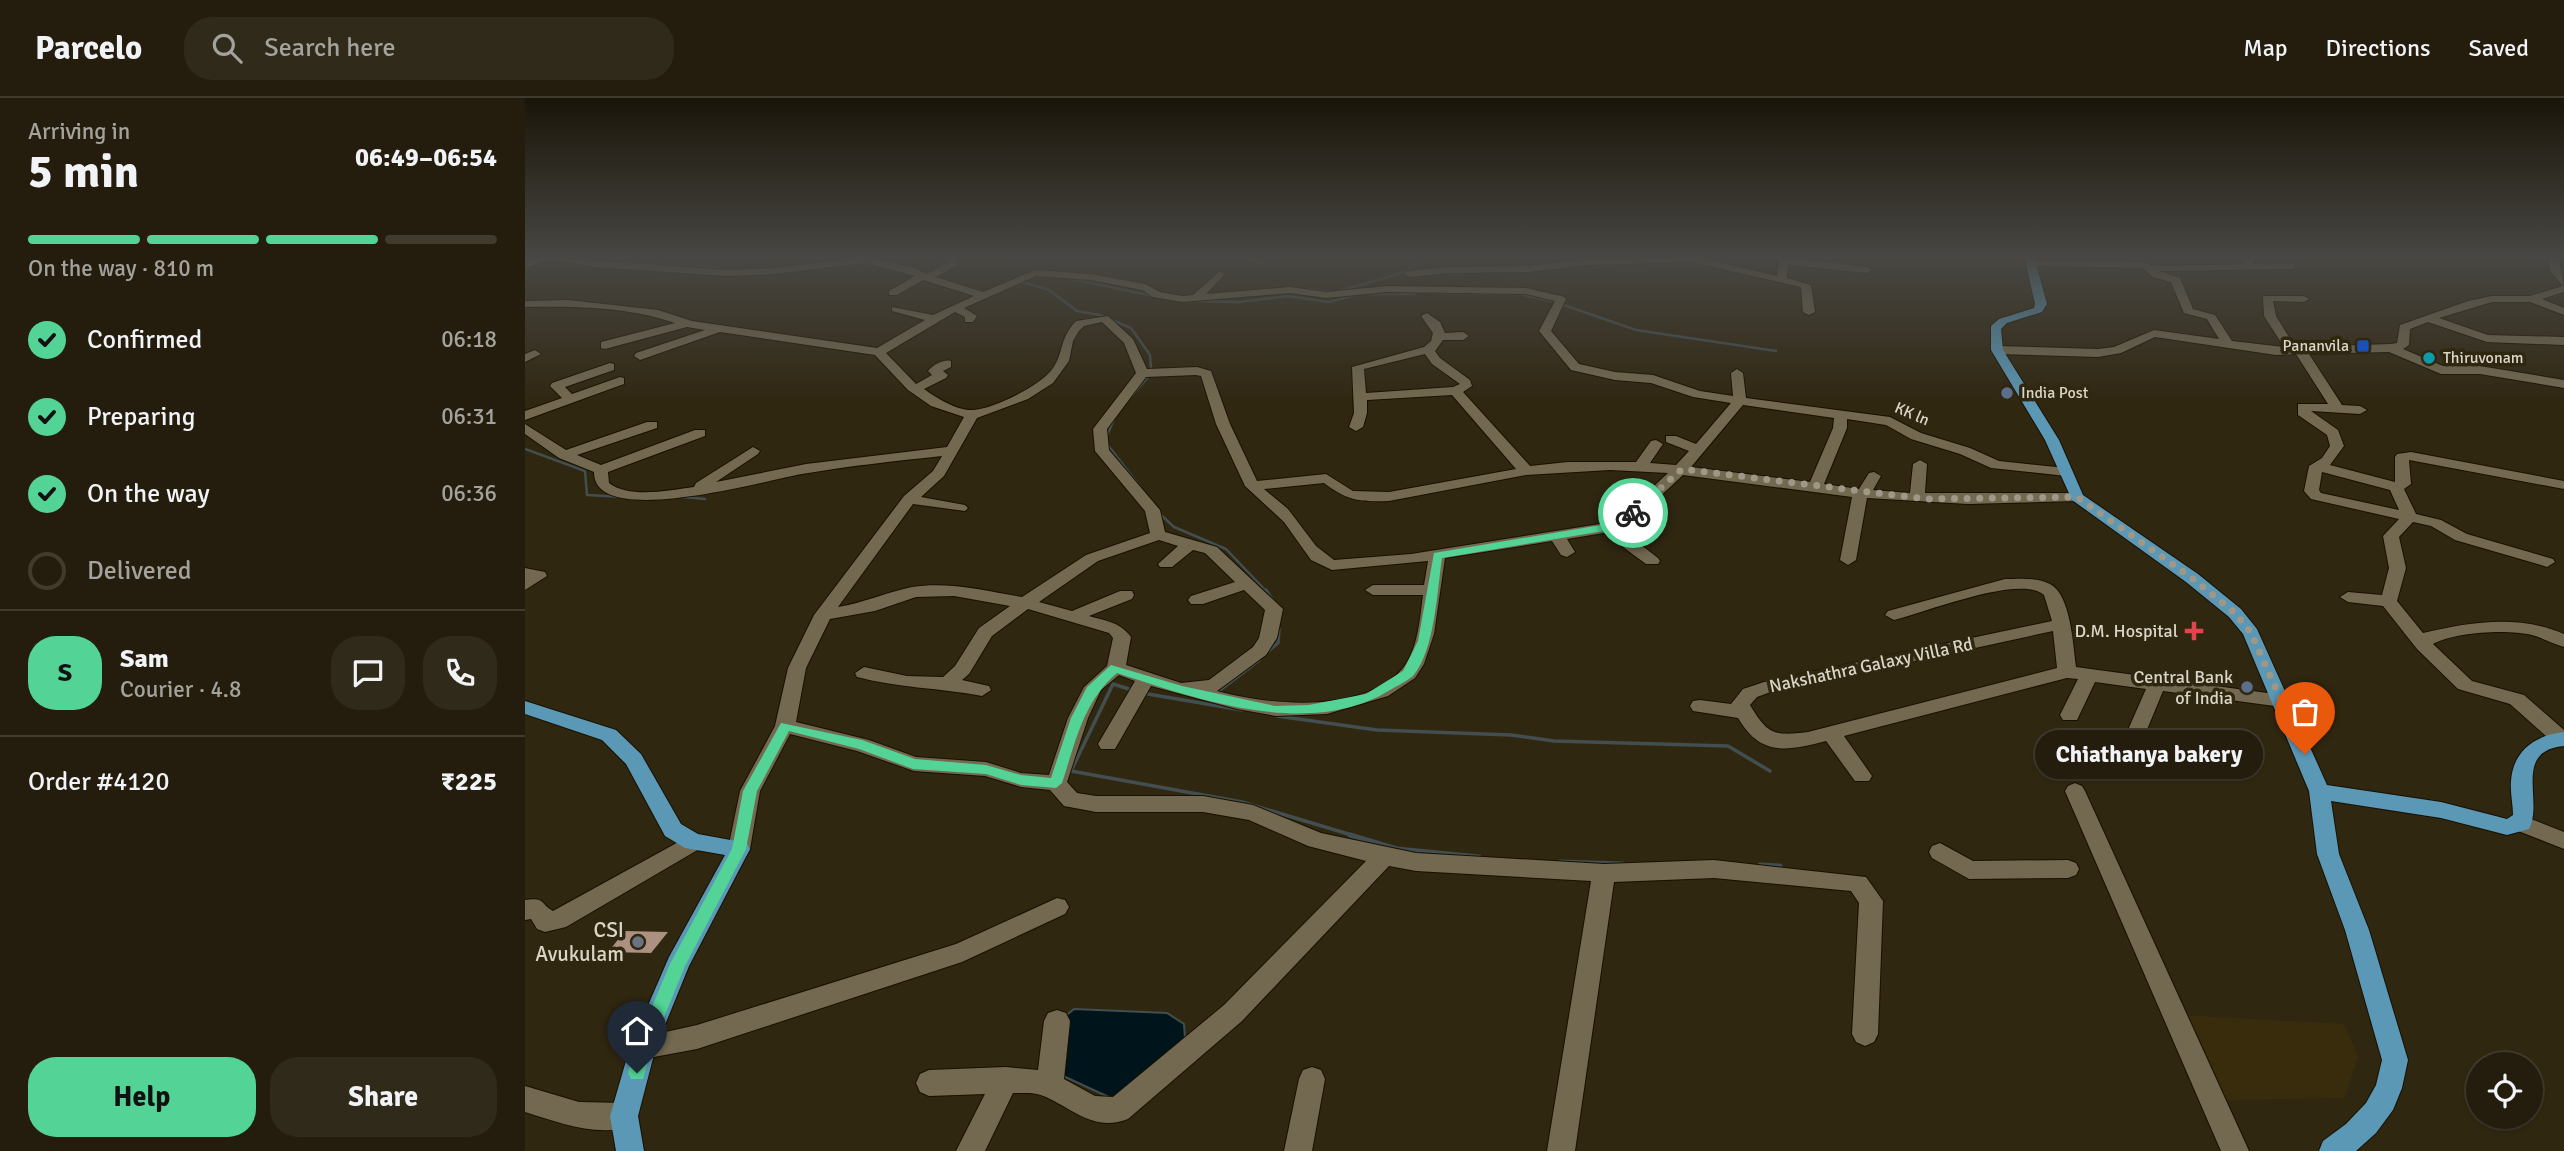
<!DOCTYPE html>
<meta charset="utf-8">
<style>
:root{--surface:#241d0d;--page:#302a1b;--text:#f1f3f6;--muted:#a3a29d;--line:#413b2e;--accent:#53d396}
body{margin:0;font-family:Signika,sans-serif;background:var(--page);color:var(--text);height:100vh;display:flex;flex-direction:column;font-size:26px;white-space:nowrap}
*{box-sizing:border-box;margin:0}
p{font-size:23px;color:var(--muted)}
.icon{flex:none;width:38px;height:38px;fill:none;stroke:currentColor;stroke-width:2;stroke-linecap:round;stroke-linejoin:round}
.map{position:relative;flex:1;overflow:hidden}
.panel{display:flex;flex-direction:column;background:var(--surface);width:525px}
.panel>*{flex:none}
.buttons{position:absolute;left:1941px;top:954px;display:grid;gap:14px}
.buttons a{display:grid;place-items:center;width:77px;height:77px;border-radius:50%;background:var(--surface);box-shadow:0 2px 5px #0004,0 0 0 2px var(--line);font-size:35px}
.pin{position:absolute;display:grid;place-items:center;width:60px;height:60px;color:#fff;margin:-72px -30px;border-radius:50% 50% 50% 0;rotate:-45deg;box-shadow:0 0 7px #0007}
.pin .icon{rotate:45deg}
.courier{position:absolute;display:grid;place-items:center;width:70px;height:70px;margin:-35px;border:5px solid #53d396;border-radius:50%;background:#fff;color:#222;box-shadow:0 2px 9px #0007}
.bubble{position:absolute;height:49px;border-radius:24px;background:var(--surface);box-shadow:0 2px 5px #0004,0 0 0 2px var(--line);font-size:23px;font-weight:800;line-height:49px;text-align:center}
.head em{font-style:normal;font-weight:800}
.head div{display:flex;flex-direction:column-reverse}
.head{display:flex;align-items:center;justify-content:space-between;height:119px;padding:0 28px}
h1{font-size:46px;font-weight:800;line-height:52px}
.bar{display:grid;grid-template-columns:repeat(4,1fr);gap:10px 7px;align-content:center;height:84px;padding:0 28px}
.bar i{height:9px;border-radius:5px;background:var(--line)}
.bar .current{background:var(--accent)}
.bar p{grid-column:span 4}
.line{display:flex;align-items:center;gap:18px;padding:0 28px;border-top:2px solid var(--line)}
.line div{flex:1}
.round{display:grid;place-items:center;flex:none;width:74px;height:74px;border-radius:28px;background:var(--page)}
ol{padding:0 28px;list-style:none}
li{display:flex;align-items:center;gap:21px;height:77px}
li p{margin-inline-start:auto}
li .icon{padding:7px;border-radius:50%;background:var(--accent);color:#111;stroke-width:4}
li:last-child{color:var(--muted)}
li i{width:38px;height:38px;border:4px solid var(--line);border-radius:50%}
.primary-button{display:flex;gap:14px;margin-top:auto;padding:14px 28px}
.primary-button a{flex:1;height:80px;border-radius:28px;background:var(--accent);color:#111;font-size:28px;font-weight:800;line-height:80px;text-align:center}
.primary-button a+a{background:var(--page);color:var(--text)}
header{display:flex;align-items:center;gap:42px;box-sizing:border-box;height:98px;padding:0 35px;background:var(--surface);border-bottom:2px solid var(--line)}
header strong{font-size:33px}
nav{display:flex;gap:38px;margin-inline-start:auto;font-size:24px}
.search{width:490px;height:63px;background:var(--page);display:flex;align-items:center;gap:18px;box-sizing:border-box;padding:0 24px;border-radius:28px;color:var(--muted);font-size:26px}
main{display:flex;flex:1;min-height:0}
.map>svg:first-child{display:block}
</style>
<header>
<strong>Parcelo</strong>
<div class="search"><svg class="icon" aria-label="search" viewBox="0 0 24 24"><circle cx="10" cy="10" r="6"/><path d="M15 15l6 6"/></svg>Search here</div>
<nav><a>Map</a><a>Directions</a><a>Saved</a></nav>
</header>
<main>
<section class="panel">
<div class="head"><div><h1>5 min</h1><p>Arriving in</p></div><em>06:49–06:54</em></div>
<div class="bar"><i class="current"></i><i class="current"></i><i class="current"></i><i></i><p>On the way · 810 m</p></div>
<ol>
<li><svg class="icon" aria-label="check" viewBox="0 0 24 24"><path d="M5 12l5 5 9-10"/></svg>Confirmed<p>06:18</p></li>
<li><svg class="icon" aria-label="check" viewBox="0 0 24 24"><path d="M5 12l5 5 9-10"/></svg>Preparing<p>06:31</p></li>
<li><svg class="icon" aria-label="check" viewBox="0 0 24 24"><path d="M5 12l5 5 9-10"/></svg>On the way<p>06:36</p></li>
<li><i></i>Delivered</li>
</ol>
<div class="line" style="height:126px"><b class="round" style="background:var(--accent);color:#111">S</b><div><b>Sam</b><p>Courier · 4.8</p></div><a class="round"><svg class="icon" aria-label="chat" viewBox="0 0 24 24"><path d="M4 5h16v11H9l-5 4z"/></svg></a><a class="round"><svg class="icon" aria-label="phone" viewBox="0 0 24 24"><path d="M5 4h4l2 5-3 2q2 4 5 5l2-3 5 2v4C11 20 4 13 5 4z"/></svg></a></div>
<div class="line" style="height:91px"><div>Order #4120</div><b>₹225</b></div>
<div class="primary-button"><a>Help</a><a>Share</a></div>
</section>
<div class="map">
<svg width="2039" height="1053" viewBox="0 0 2039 1053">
<rect width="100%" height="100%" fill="#302711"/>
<!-- built -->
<path fill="#382c0d" d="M1657 917 1819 926 1833 958 1820 1000 1695 1002Z"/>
<!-- water -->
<path fill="#00141b" stroke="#424e4f" stroke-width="2" d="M549 911 642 915 659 926 660 940 588 1001 523 971 538 920Z"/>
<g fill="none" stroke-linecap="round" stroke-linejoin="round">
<!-- stream-far2 -->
<path stroke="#424e4f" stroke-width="2.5" d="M62 158 122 166 191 169 205 173
M341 160 378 167
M310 163 330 160
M410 171 417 167 411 158
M542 180 643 201
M494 183 524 192 552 213 575 217 606 230 625 257 626 270
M445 190 458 194
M780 191 807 194
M815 193 883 173 901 158
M906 195 995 196 1027 203 1111 232 1251 253
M841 196H890
M658 203 714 204 763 198 804 204 830 197
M604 301 623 279
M581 340 589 321
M582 346 627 404
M0 351 60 373 62 397 98 399
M158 399 180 401
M635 416 649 429 701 451 742 494"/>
<!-- stream-far1 -->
<path stroke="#424e4f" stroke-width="3.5" d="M741 492 749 505
M742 554 753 545 754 531
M607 592 588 586 546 673 717 704 830 738
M695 592 734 562
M617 595 717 612
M752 618 852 632 986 637 1029 643 1203 648 1245 673"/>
<!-- stream -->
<path stroke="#424e4f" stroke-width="5" d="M825 737 872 751 954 759
M1035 764 1098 766
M1235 767 1255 768"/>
</g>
<!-- building -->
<path fill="#ac9182" d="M100 833 143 834 126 855 83 854Z"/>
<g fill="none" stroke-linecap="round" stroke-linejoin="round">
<!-- minor casing -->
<g stroke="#181000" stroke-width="2">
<path id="minor" d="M14 158 202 172 249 170 341 159 388 169 402 176 423 164 417 158H428L434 165 433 167 411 179 458 194 510 172 566 176 620 186 635 194 657 198 668 197 695 173 700 176 681 196 765 189 801 194 862 188 1001 190 1040 199 1041 201 1026 233 1054 266 1090 274 1128 277 1175 293 1208 298 1206 275 1212 271 1218 275 1221 300 1365 319 1396 335 1445 350 1474 363 1541 370 1548 374 1541 378 1466 370 1435 356 1386 341 1361 327 1322 321V330L1299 386 1334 391 1344 375 1349 374 1356 378 1348 392 1385 395 1388 366 1395 362 1402 366 1400 395H1552L1559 399 1552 403 1443 406 1342 400 1331 462 1323 467 1315 462 1327 399 1158 377 1127 406 1094 430 1133 460 1135 463 1133 466H1121L1079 435 1042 441 1050 454 1042 459 1036 457 1027 443 920 460 909 536 899 566 890 580 863 598 802 616 751 618 712 611 626 588 590 651H576L573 646 610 583 594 577 576 592 563 620 542 684 552 695 571 698H678L728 707 796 735 891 755 1079 766 1189 762 1341 779 1358 803 1353 936 1349 944 1340 948 1331 944 1327 936 1334 805 1326 793 1189 780 1089 784 1050 1053H1022L1066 783 891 773 864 768 717 923 603 1021C570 1034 549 1012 521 999 511 994 500 995 488 995L460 1053H431L460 996 404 998 395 994 391 985 395 976 404 972 481 969 513 972 519 923 523 915 532 912 541 915 545 923 539 981 570 998 588 999 699 907 841 763 783 748 724 722 678 714H571L539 708 525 692 496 689 460 678 389 673 332 653 265 636 235 693 225 751 222 757 214 760 206 757 203 751 215 693 250 628 263 570 289 517 379 398 408 373 417 358C370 363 324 368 277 376 245 381 68 433 69 374L34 360 0 336V326L41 352 122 324H132V330L52 357 76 367 170 332H180V338L83 374 84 385C105 401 145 392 169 389L171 385 228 349 235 353 233 356 191 384 281 366 422 349 439 319 406 308 383 292 350 257 195 234 115 262 109 258 111 255 180 232 162 229 80 251 76 250V244L150 225C104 209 49 208 0 209V203L43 202 133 212 167 223 352 250 400 222 367 213V209L408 217 449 198 398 182 372 197H364V193L390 178 341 165 249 176 202 178 69 169 26 162 0 170V164ZM511 178 566 182 617 192 628 199 657 204 765 195 801 200 862 194 1001 196 1030 203 1014 233 1046 272 1090 282 1126 285 1168 299 1206 305 1171 346 1151 338H1141V344L1164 353 1151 367 1125 365 1138 346 1131 342 1126 343 1111 364H1043L1005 368 938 294 947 288 945 282 915 260 910 253 918 242H938L944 238 938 234 920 235 915 224 902 215 896 218 908 235 906 243 899 249 827 269 829 315 824 329 831 333 838 329 842 315V302L927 297 991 371 864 394 828 393 801 376 732 383 705 326 686 273 672 269 622 271 608 241 583 218 551 223C534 241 539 254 528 270 517 287 468 311 448 312 432 313 412 300 399 291L421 280 423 277 418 273 426 269V263C418 261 408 267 403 273L407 277 391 286 361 255 430 214 440 219V224H448L452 218 439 210ZM577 224 599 245 611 275 568 331 570 353 620 413 625 435 561 457 497 499C462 493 423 483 387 489 362 494 338 505 313 509L388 406 440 413 443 410 440 407 396 399 419 378 452 320 503 301 528 285 544 263 548 243 554 233 559 228ZM900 256 907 266 935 286 928 289 841 295 839 271ZM671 277 676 278 691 326 720 388 759 424 786 462 807 472 903 463 899 487H848L840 492 848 497H898C895 519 893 552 878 570 839 617 743 607 692 593L741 557 752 540 758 511 692 449 640 434 635 412 584 352 582 331 621 279ZM1218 307 1309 320 1308 330 1285 384 1166 369ZM1085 372 1143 375 1117 399 1081 425 886 456 809 462 791 448 763 411 739 391 799 385C823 403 834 404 864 403L1001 377ZM634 442 653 448 633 466 635 469H647L668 452 680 455 710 484 666 498 663 502 666 506H678L719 492 740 512 734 540 728 549 684 582 656 585 601 567 606 539C595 524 581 523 564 518L607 501 609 497 607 493H595L547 513 514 504 573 463ZM429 498 485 508 454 530 430 568 418 579 382 578 339 569 330 575 332 579C374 590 415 590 457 598L466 592 464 588 437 582 444 576 467 538 503 511 584 535 588 540 582 568 559 589 543 620 524 677 496 675 461 664 391 659 344 642 271 624 281 570 305 521 350 513 391 499Z
M708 158H724L740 164 735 167Z
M1167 158 1252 178 1254 158 1342 169 1347 172 1342 175 1263 167 1262 180 1286 187 1290 214 1284 217 1278 214 1276 189 1167 164 1061 167 1004 174 924 175 884 179 879 176 884 173 924 169 1004 168 1061 161Z
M2023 158H2033C2035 171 2039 181 2039 194L2017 201 2039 210V217L2005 204H1967L1914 220 1963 237 2039 239V247L1962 244 1903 224 1885 231 1884 247 1878 251 1918 268H1955L2039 282V290L1955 276H1916L1864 254 1784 256 1817 307 1835 308 1842 312 1835 316 1786 313 1813 332 1819 348 1805 367 1870 384V359L1872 356 1886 354 2039 383V391L1884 362 1886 386 1879 391 1891 416 1916 422 1942 436 2028 461 2030 464 2022 469 2016 467 1930 442 1906 428 1888 424 1874 439 1881 470 1872 503 1898 535C1945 524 1993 516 2039 536V549C2028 546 2018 540 2007 537 1982 531 1930 534 1908 546L1947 583 1999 597 2039 632 2037 648 2030 646 1985 606 1933 591 1892 551 1858 508 1823 504 1815 499 1823 494 1857 497 1864 470 1858 438 1874 421 1786 401 1779 393 1784 368 1797 360 1805 348 1802 337 1773 317V306H1803L1771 256 1751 257 1630 239 1596 255 1573 259 1472 256 1466 252 1472 248 1573 251 1589 249 1629 232 1694 241 1682 221 1659 215 1646 184 1628 179 1617 170 1503 168V164L1507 163 1620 164 1627 168 1719 166 1720 160H1728L1729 166H1770V170L1766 171 1634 173 1655 180 1668 211 1690 217 1707 243 1759 249 1739 218 1738 198H1779L1784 201 1779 204 1748 203 1751 218 1770 249 1866 246 1872 245 1875 227 1943 203 1967 198H2005L2038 188 2025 173ZM1797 374 1865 392 1874 412 1796 395 1794 392Z
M10 252 16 256 0 264V256Z
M85 265 89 266V272L40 289 47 296 95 279 99 280V286L0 322V313L37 300 25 288 27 285Z
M0 470 20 474 22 478 0 492Z
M1480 481C1494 481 1512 479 1525 486 1546 497 1548 547 1551 569L1757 597 1764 598 1767 603 1764 608 1757 609 1638 593 1604 675 1601 680H1587L1584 675 1621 591 1570 584 1552 622H1538L1535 617 1553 581 1542 580 1319 638 1347 678 1344 683H1330L1301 643C1262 653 1236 659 1213 620L1168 613 1165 608 1168 603 1175 602 1206 606 1218 591 1239 584 1527 523 1519 497C1495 476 1399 515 1369 522L1360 517 1363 513ZM1528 533 1532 570 1283 634C1249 638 1243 637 1225 607L1232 599 1243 595Z
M1550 685 1557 688 1560 693 1724 1053H1696L1540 693 1543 688Z
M1996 717 2039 734V751L1988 731 1985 725 1988 719Z
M168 736 176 738 179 744 176 750 41 829 20 834 12 831 6 821 0 822V802C21 799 15 806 28 813Z
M1415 745 1448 763 1543 762 1551 765 1554 771 1551 777 1543 780 1444 781 1407 760 1404 754 1407 748Z
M532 800 540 802 544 809 540 816 437 864 172 951 118 961 109 957 105 949 109 941 172 927 431 846Z
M787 969 796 972 800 981 787 1053H759L774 981 778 972Z
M0 988 54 1004 99 1005 109 1009 113 1018 109 1027C75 1041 33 1024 0 1014Z"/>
</g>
<!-- major casing -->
<g stroke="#181000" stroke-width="2">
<path id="major" d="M1499 158H1509L1522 206 1517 214 1482 225 1476 231 1478 252 1534 342 1558 397 1673 476 1716 511 1732 531 1802 687 1916 704 1982 721 1988 717C1988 706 1985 695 1986 683 1988 653 2010 637 2039 634V648C1987 653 2019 703 2004 731L1982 737 1916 720 1806 703 1814 756 1844 832 1883 962 1877 990 1868 1012 1851 1035 1831 1053H1794L1798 1043 1821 1026 1841 1005 1851 987 1857 962 1820 832 1792 756 1784 693 1718 536 1704 519 1661 484 1547 402 1520 342 1466 252V228L1474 221 1509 210 1510 206Z
M0 603 91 632 116 656 156 726 173 736 222 745 225 751 164 868 131 949 113 1018 119 1053H91L85 1018 105 949 144 859 200 757 160 750 140 738 101 666 77 642 0 616Z"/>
</g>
<!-- minor -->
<use href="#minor" fill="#736950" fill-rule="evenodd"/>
<!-- major -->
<use href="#major" fill="#5b98b6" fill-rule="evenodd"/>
</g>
<!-- sky -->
<linearGradient id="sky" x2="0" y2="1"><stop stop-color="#1a1509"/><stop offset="0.52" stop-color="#484743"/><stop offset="1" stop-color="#484743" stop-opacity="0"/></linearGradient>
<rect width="2039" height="305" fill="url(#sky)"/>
<!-- route -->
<path fill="#53d396" d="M1105 413 1113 415 1085 432 917 460C912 493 910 552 888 578 882 583 872 588 865 592 786 641 674 602 592 575 558 604 551 643 537 685L531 690 496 687 461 676 388 671 334 651 264 633 232 693 221 751 160 868 127 949 118 981H106L103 975 110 949 145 866 207 751 218 693 256 625 337 642 390 661 461 667 496 677 526 680 546 620 562 589 586 567 657 588 750 608 784 607 841 596 878 573 893 543 909 455 1082 426Z"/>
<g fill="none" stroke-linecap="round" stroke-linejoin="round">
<!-- done -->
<path stroke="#9f9887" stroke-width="7" stroke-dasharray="0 12.6" d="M1108 415 1157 371 1401 401 1552 399 1667 480 1710 515 1726 535 1780 656"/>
</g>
<!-- markers -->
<rect fill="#1a4fb4" stroke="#302711" stroke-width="2.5" x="1831" y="241" width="14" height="14" rx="3.5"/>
<circle fill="#0f9aa8" stroke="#302711" stroke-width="2.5" cx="1904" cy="260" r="7"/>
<g fill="#5c6f8a" stroke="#302711" stroke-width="2.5">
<circle cx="1482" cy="295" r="7"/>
<circle cx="1722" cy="589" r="7"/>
</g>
<path fill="#e0444e" stroke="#302711" stroke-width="2.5" d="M1665.5 522.5h7v7h7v7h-7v7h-7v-7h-7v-7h7z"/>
<circle fill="#6b7280" stroke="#302711" stroke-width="2.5" cx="113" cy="844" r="7"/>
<g text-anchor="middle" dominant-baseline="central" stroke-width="7" stroke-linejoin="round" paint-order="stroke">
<!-- far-poi labels -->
<g font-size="16" fill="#dbd5c7" stroke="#302711" text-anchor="start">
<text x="1824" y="248" text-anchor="end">Pananvila</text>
<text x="1918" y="260">Thiruvonam</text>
<text x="1496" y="295">India Post</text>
</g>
<!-- far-street labels -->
<g font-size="16" fill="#dbd5c7" stroke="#302711">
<text transform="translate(1387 316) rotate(23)">KK ln</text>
</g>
<!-- poi labels -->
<g font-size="18" fill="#dbd5c7" stroke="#302711" text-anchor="end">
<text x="1653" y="533">D.M. Hospital</text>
<text x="1708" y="579">Central Bank<tspan x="1708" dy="21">of India</tspan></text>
</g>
<!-- street labels -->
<g font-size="18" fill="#dbd5c7" stroke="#302711">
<text transform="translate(1346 567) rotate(-12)">Nakshathra Galaxy Villa Rd</text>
</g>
<!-- near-poi labels -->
<g font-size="21" fill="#dbd5c7" stroke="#302711" text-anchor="end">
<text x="99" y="832">CSI<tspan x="99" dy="24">Avukulam</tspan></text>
</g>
</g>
</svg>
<div class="buttons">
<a><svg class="icon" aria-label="locate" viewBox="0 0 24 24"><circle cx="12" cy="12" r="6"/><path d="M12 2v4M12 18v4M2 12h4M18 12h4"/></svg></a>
</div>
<div class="pin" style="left:1780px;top:656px;background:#ea580c"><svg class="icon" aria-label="bag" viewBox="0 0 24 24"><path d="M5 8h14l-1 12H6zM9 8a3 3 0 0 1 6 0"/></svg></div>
<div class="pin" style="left:112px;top:975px;background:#1f2937"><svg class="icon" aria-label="home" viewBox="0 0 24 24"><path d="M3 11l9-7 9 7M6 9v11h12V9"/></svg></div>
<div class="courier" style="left:1108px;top:415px"><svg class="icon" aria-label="bike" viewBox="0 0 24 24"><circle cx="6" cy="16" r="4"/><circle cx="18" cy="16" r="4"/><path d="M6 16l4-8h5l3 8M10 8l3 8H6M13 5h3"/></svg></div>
<div class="bubble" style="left:1510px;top:632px;width:228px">Chiathanya bakery</div>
</div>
</main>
